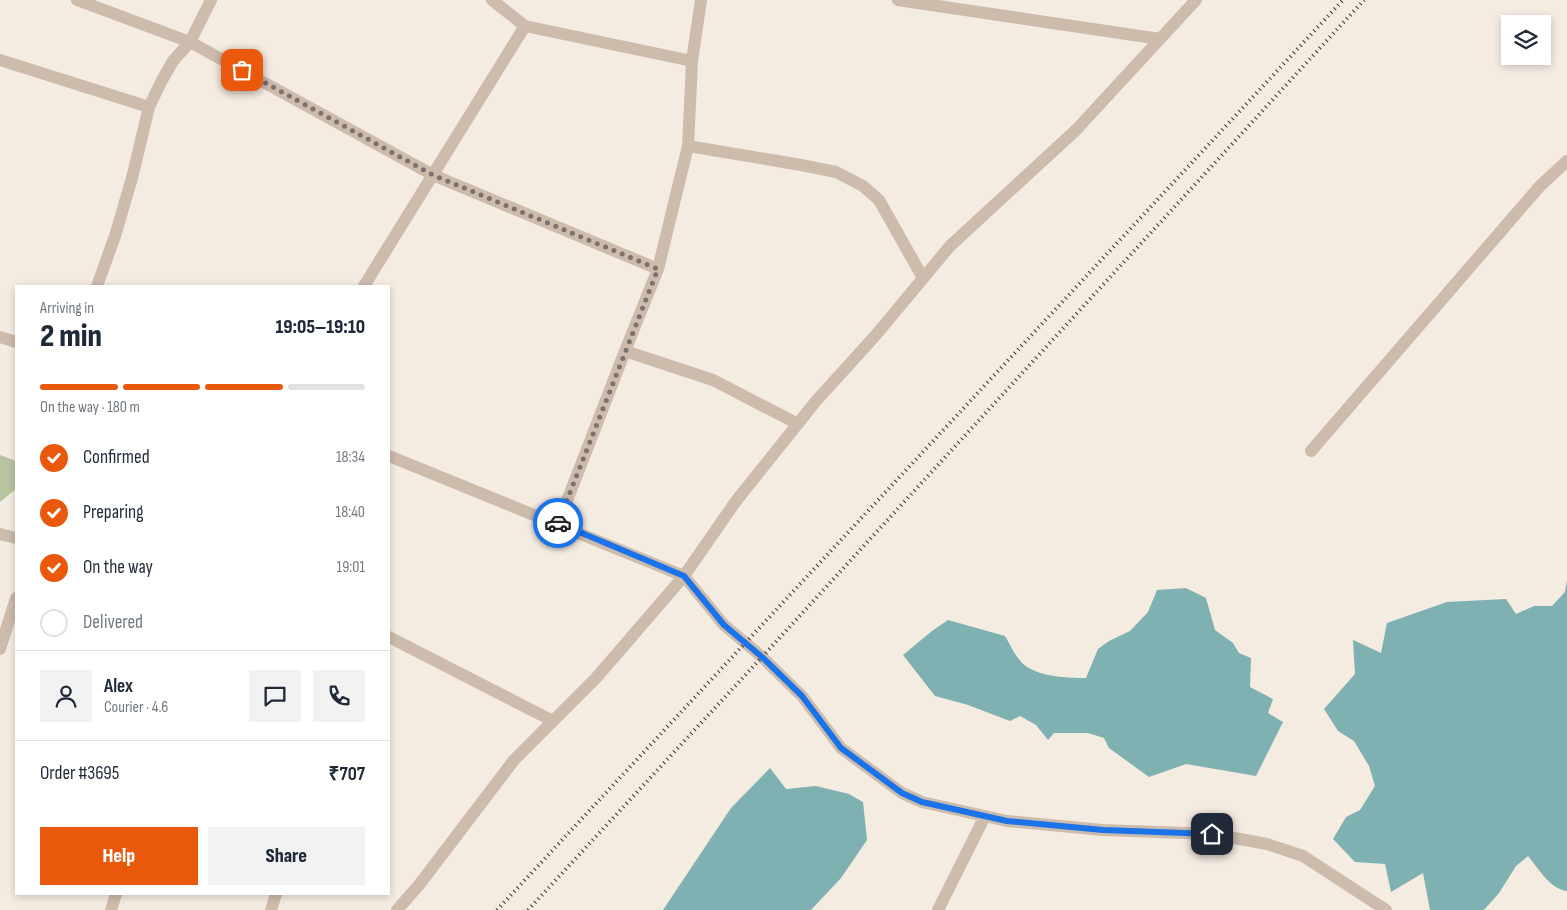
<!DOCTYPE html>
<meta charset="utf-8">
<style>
:root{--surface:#fff;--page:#f2f2f3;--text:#1f2937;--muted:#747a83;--line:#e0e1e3;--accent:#ea580c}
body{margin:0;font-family:"Sofia Sans Condensed",sans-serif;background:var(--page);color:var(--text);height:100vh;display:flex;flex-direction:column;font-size:19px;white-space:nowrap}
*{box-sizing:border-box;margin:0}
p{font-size:16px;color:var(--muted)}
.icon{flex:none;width:28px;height:28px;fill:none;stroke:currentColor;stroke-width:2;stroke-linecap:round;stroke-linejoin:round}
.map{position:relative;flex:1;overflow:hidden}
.details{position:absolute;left:15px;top:285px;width:375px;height:610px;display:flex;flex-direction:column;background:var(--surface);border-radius:0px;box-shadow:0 2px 8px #0003}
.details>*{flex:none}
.tools{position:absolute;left:1501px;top:15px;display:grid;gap:10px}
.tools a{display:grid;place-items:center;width:50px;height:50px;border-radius:0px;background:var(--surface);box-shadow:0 2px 8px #0003;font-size:25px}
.pin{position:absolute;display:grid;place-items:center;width:42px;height:42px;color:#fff;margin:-21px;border-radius:10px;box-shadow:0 2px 8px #0006}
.courier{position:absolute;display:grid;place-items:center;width:50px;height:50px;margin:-25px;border:4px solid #1a73e8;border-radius:50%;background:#fff;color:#222;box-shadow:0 1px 6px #0007}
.summary em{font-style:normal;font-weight:800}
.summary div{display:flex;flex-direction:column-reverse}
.summary{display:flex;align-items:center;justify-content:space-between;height:85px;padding:0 25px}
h1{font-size:32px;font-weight:800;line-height:38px}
.bar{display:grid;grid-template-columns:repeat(4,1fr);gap:8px 5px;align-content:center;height:60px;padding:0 25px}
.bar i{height:6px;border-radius:4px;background:var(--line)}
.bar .active{background:var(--accent)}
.bar p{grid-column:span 4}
.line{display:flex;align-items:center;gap:12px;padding:0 25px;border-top:1px solid var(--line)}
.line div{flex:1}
.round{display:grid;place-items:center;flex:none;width:52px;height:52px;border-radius:0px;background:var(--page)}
ol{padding:0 25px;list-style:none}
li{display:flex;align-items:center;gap:15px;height:55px}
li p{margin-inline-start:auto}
li .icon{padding:5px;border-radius:50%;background:var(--accent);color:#fff;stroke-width:4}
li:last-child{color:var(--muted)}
li i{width:28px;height:28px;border:2px solid var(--line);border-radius:50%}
.button{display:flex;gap:10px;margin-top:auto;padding:10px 25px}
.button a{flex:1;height:58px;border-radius:0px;background:var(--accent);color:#fff;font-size:20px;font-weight:800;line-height:58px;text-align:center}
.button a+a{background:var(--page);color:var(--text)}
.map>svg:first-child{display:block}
</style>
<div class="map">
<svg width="1567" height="910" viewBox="0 0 1567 910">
<rect width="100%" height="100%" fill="#f4ebe1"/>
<!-- green -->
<path fill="#b8c4a0" d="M0 455 16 461V489L0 502Z"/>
<!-- water -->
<path fill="#7fb0b2" d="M1567 581V891C1550 889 1538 868 1528 856L1516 866 1499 893 1484 910H1430L1423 873 1391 892 1385 864 1355 862 1333 839 1346 817 1360 810 1375 786 1369 766 1354 741 1338 731 1324 709 1355 674 1353 640 1381 653 1387 623 1447 602 1506 599 1516 614 1534 606H1552L1565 592Z
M1186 588 1206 598 1215 630 1233 643 1239 653 1251 658 1250 687 1273 699 1268 713 1283 722 1256 776 1186 764 1149 777 1109 748 1104 738 1088 733H1054L1048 740 1036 725 1020 716 1010 721 968 705 935 696 903 655 932 631 948 620 1005 636C1010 644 1015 656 1022 663 1037 677 1067 678 1086 678L1098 649 1109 641 1130 631 1148 612 1157 590Z
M770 768 786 789 816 786 849 794 863 802 867 840 841 878 811 910H663L731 808Z"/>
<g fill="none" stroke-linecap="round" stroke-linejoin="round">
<!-- minor -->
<path stroke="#cdbbac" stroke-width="12" d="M77 0 190 42 433 175 658 269
M492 0 525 26 692 61 688 146
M898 0 1160 39
M0 60 149 107
M692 61 701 0
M97 286 115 236 132 178 149 107 161 82 173 61 190 42 211 0
M364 286 525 26
M0 337 16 342
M625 351 658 269 688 146 801 165 836 172 863 186 879 200 923 278
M1311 451 1540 186 1567 161
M389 456 684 576 724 625 762 657 802 696 841 748 902 793 922 802 1007 821 1103 830 1212 834 1267 844 1303 856 1386 910
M558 524 625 351 713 380 798 424
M0 534 16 538
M389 637 553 721
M0 649 16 598
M111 910 116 894
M271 910 276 894
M397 910 419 885 514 760 596 678 684 576 736 501 816 401 875 336 950 246 1076 130 1196 0
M938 910 985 816"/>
<!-- rail -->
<path stroke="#3b302b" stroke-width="4" stroke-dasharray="1 4" stroke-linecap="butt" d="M497 910 1343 0
M528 910 762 657 1364 0"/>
</g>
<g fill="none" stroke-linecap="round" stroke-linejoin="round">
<!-- done -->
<path stroke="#7c716b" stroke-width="5" stroke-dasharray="0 9" d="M242 70 433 175 658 269 558 523"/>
<!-- route -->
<path stroke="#1a73e8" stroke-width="6" d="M558 523 684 576 724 625 762 657 802 696 841 748 902 793 922 802 1007 821 1103 830 1212 834"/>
</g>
</svg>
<div class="tools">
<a><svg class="icon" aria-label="layers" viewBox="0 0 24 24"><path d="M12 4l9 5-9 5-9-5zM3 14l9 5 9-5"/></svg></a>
</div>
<div class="pin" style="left:242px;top:70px;background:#ea580c"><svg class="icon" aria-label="bag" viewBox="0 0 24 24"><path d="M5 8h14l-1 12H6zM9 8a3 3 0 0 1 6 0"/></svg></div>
<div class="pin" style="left:1212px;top:834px;background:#1f2937"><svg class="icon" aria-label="home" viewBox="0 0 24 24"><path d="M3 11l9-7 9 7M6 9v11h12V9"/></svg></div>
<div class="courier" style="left:558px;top:523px"><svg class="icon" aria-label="car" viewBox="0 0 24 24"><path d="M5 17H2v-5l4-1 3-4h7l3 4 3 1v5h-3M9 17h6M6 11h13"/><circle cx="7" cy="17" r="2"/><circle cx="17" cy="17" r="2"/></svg></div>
<section class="details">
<div class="summary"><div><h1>2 min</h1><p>Arriving in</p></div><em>19:05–19:10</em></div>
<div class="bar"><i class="active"></i><i class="active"></i><i class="active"></i><i></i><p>On the way · 180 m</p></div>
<ol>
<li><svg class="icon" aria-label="check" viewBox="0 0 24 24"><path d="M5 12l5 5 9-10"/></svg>Confirmed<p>18:34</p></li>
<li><svg class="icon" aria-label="check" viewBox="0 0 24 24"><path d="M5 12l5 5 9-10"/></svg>Preparing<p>18:40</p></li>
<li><svg class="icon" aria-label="check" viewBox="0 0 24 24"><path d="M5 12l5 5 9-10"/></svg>On the way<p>19:01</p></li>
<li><i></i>Delivered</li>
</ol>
<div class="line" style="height:90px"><a class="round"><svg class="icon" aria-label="person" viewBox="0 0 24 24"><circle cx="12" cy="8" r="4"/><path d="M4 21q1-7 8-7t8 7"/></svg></a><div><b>Alex</b><p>Courier · 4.6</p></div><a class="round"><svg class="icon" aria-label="chat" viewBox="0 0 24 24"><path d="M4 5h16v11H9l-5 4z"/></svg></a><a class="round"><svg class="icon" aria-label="phone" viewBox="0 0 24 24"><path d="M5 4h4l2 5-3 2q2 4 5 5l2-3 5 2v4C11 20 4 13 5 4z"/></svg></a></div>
<div class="line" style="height:65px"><div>Order #3695</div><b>₹707</b></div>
<div class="button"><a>Help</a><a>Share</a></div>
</section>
</div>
